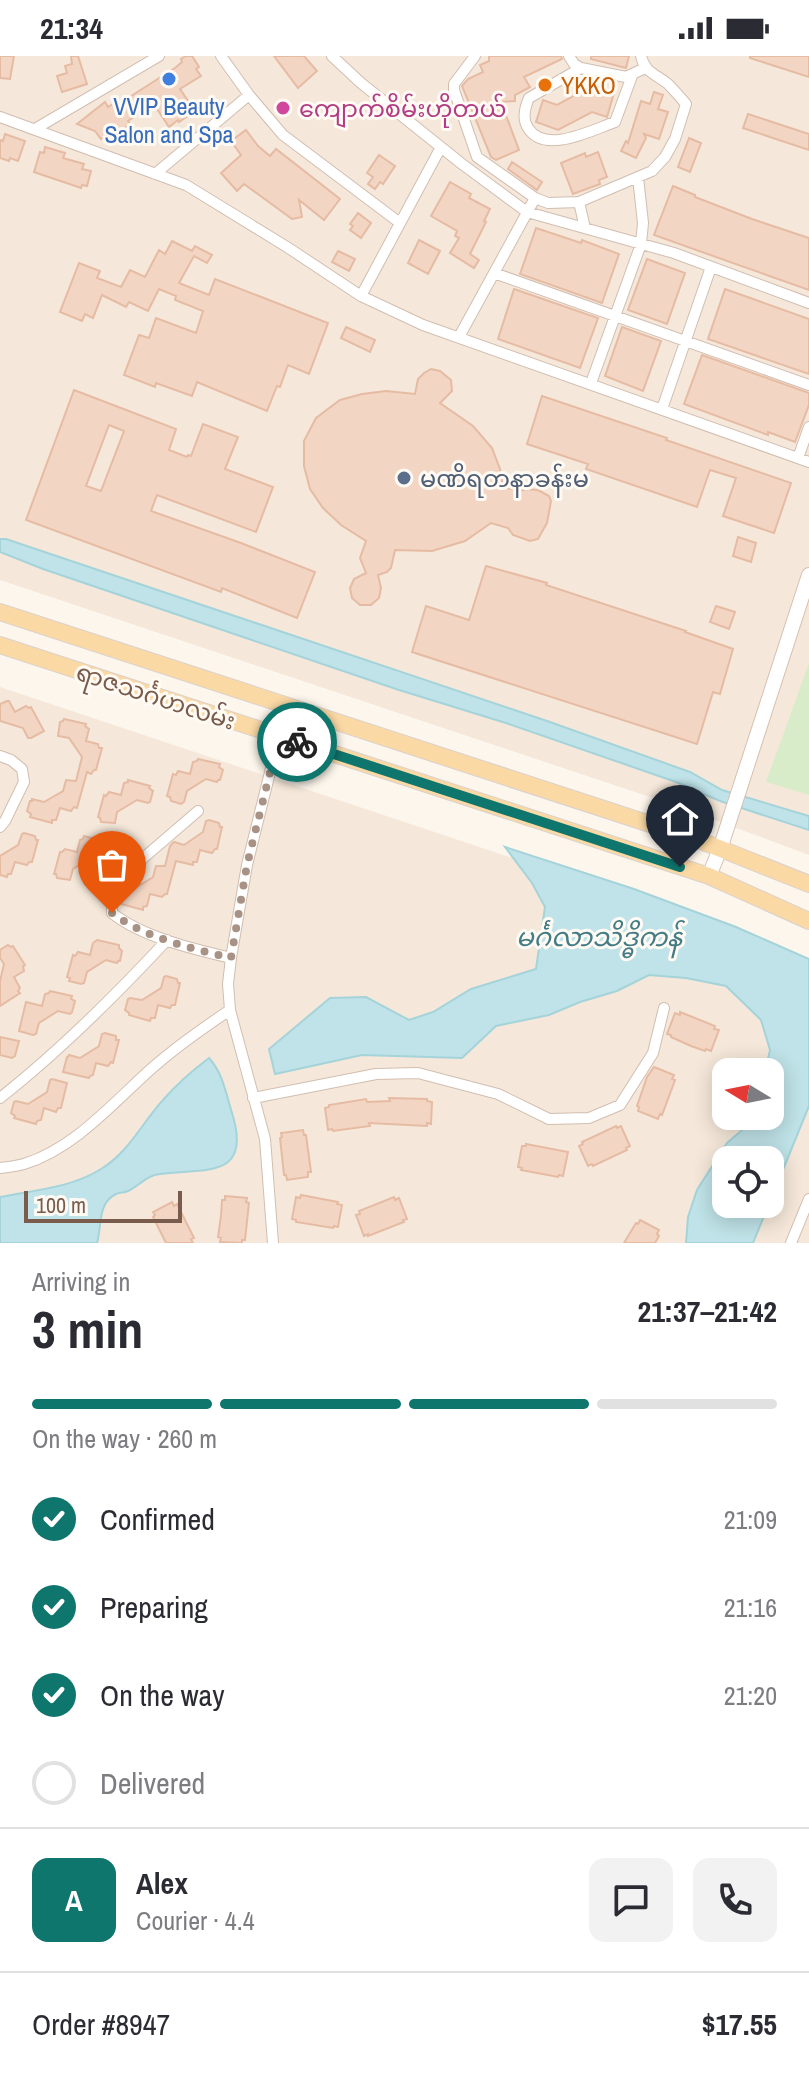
<!DOCTYPE html>
<meta charset="utf-8">
<style>
:root{--surface:#fff;--page:#f2f2f3;--text:#2b2b33;--muted:#7c7c81;--line:#e1e1e2;--accent:#0f766e}
body{margin:0;font-family:"Archivo Narrow","Noto Sans Myanmar",sans-serif;background:var(--page);color:var(--text);height:100vh;display:flex;flex-direction:column;font-size:30px;white-space:nowrap}
*{box-sizing:border-box;margin:0}
p{font-size:26px;color:var(--muted)}
.icon{flex:none;width:44px;height:44px;fill:none;stroke:currentColor;stroke-width:2;stroke-linecap:round;stroke-linejoin:round}
.map{position:relative;height:1187px;overflow:hidden}
.side{display:flex;flex-direction:column;background:var(--surface);flex:1}
.side>*{flex:none}
.needle{width:52px;rotate:280deg}
.buttons{position:absolute;left:712px;top:1002px;display:grid;gap:16px}
.buttons a{display:grid;place-items:center;width:72px;height:72px;border-radius:16px;background:var(--surface);box-shadow:0 4px 20px #0003;font-size:40px}
.scale{position:absolute;left:24px;bottom:20px;width:158px;box-sizing:border-box;padding-left:8px;border:4px solid #7a5c4d;border-top:0;font-size:22px;line-height:28px;white-space:nowrap;color:#7a5c4d;-webkit-text-stroke:6px #fffaf3;paint-order:stroke}
.pin{position:absolute;display:grid;place-items:center;width:68px;height:68px;color:#fff;margin:-82px -34px;border-radius:50% 50% 50% 0;rotate:-45deg;box-shadow:0 0 8px #0007}
.pin .icon{rotate:45deg}
.courier{position:absolute;display:grid;place-items:center;width:80px;height:80px;margin:-40px;border:6px solid #0f766e;border-radius:50%;background:#fff;color:#222;box-shadow:0 2px 10px #0007}
.head em{font-style:normal;font-weight:700}
.head div{display:flex;flex-direction:column-reverse}
.head{display:flex;align-items:center;justify-content:space-between;height:136px;padding:0 32px}
h1{font-size:52px;font-weight:700;line-height:60px}
.bar{display:grid;grid-template-columns:repeat(4,1fr);gap:12px 8px;align-content:center;height:96px;padding:0 32px}
.bar i{height:10px;border-radius:6px;background:var(--line)}
.bar .selected{background:var(--accent)}
.bar p{grid-column:span 4}
.line{display:flex;align-items:center;gap:20px;padding:0 32px;border-top:2px solid var(--line)}
.line div{flex:1}
.round{display:grid;place-items:center;flex:none;width:84px;height:84px;border-radius:16px;background:var(--page)}
ol{padding:0 32px;list-style:none}
li{display:flex;align-items:center;gap:24px;height:88px}
li p{margin-inline-start:auto}
li .icon{padding:8px;border-radius:50%;background:var(--accent);color:#fff;stroke-width:4}
li:last-child{color:var(--muted)}
li i{width:44px;height:44px;border:4px solid var(--line);border-radius:50%}
.status{display:flex;justify-content:space-between;align-items:center;height:56px;padding:0 40px;background:var(--surface);direction:ltr}
.status svg{height:22px;fill:currentColor}
.map>svg:first-child{display:block}
</style>
<div class="status"><b>21:34</b><svg viewBox="0 0 49 12"><path d="M0 12V9h3v3zM5 12V6h3v6zM10 12V3h3v9zM15 12V0h3v12zM26 1h20v11H26zM47 4h2v5h-2z"/></svg></div>
<div class="map">
<svg width="809" height="1187" viewBox="0 0 809 1187">
<rect width="100%" height="100%" fill="#fdf6ec"/>
<!-- residential -->
<path fill="#f5e8da" fill-rule="evenodd" d="M0 0H809V799L683 752 0 524Z
M0 631 689 861 809 915V1187H0ZM726 1016H770V1060H726ZM726 1104H770V1148H726Z"/>
<!-- green -->
<path fill="#d8ecc9" d="M809 607V739L766 726Z"/>
<!-- water -->
<path fill="#bfe3e8" stroke="#a5d3da" stroke-width="2" fill-rule="evenodd" d="M0 483H6L550 666 690 716 722 734 809 760V774L720 745 676 726 506 667 399 634 43 513 0 496Z
M505 791 634 833 736 871 809 903V1050L753 1187H686L688 1161 697 1134 727 1087 754 1064 755 1060H770V1016H765L770 994 761 964 726 930 686 922 649 919 617 935 580 946 549 959 496 970 462 1002 362 999 275 1018 269 993 330 942 366 941 409 964 433 956 471 933 536 913 545 851 532 827ZM770 1104V1148H726V1104Z
M209 1002C223 1017 226 1038 232 1057 253 1124 204 1112 160 1118 147 1119 139 1130 128 1135 124 1137 120 1136 116 1138 97 1147 102 1171 97 1187H0V1141C34 1134 71 1132 101 1113 129 1096 142 1067 163 1044 176 1029 193 1014 209 1002Z"/>
<!-- building -->
<path fill="#f3d5c3" stroke="#e6bba3" stroke-width="2" fill-rule="evenodd" d="M0 0H14L10 23 0 22Z
M71 0H78L87 28 62 36 57 20 67 17 65 10 72 8Z
M186 0H192L199 11 196 13 201 20 180 33 195 55 179 66 178 64 169 71 153 47 128 65 130 68 108 83 105 80 101 83 95 75 77 68 105 46 108 51 116 46 117 49 175 12 182 6 181 3Z
M274 0H304L317 15 298 32Z
M489 0H561L562 3 524 21 530 31 515 39V45L501 46 519 94 496 104 491 101 462 30 468 23 483 16 480 9 489 5Z
M591 0H629L626 12 591 3Z
M750 0H809V21L750 2Z
M590 31 614 37 607 61 592 56 558 74 536 66 543 44 557 49Z
M654 36 663 39 658 53 668 56 659 83 644 78 646 82 636 102 621 95 626 85 628 87 641 45 650 48Z
M748 58 809 78V94L743 72Z
M246 74 258 90 270 100 276 93 340 143 324 164 299 144 302 161 292 163 244 128 237 135 221 117 241 99 231 85Z
M5 78 25 85 18 105 10 102 9 105 0 102V84L3 85Z
M689 82 701 87 690 116 678 111Z
M45 91 65 97 63 102 84 108 82 113 91 115 87 130 82 129 81 132 34 116 40 96 44 97Z
M598 96 607 121 599 124 600 128 573 138 561 107 585 97 586 101Z
M379 99 395 110 383 128 380 126 375 133 368 128 373 121 367 117Z
M512 106 542 126 537 134 508 113Z
M450 126 471 138 469 142 490 153 484 165 486 166 470 198 479 204 474 212 450 197 459 182 455 180 457 175 431 160Z
M673 130 695 139V141L752 163 809 182V234L654 179Z
M358 157 371 167 361 182 350 174 353 170 350 168Z
M536 172 581 187 582 184 619 198 602 247 520 218Z
M419 184 440 195 428 218 408 207Z
M172 185 192 195 195 190 212 199 207 207 194 200 179 227 209 239 215 223 328 267 309 318 288 309 280 331 277 330 267 355 197 326 192 340 156 327 155 331 124 319 139 279 149 282 156 262 196 277 203 255 175 244 176 240 159 233 148 255 129 246 126 251 102 239 93 262 85 258 82 265 60 256 79 207 100 215 97 222 121 231 130 214 145 221 159 194 165 198Z
M338 195 355 203 349 215 332 206Z
M647 203 685 217 667 268 628 254Z
M514 233 598 262 580 312 498 283Z
M725 233 809 263V318L708 283Z
M346 271 375 284 370 296 341 282Z
M622 271 661 285 643 335 605 320Z
M702 299 809 337V349L795 386 768 376V379L684 348Z
M431 313 440 315 451 324 452 335 440 347 473 370 492 392 500 413 503 431 520 435 526 433 538 434 549 440 551 445 547 467 538 483 530 485 513 479 508 472 491 467 465 485 432 495 395 494 391 512 387 516 378 519 381 532 379 542 371 549H360L352 542 350 532 354 523 366 517 360 502 366 485 341 469 323 452 310 433 304 410V385L316 362 340 344 362 338 386 335 415 338 418 323 424 317Z
M74 334 176 373 169 394 187 401 188 399 191 400 203 368 238 381 225 413 273 431 256 476 157 439 151 455 241 487 315 516 297 562 222 532 221 536 26 464ZM109 369 124 375 101 435 86 430Z
M542 340 667 382 666 384 791 427 774 477 723 460 736 422 710 414 697 451 586 413 588 408 527 388Z
M738 481 756 487 751 506 733 500Z
M486 510 547 527 546 529 686 575 685 576 733 593 720 638 713 636 697 688 412 596 426 550 469 564Z
M716 550 735 556 729 573 710 566Z
M7 645H9L15 656 26 650 29 652 31 651 44 675 31 682H28L23 672 0 665V648Z
M64 663 86 668 85 670 89 673 86 685 98 688 99 692H102L96 714H94L91 718 87 716 77 752 74 751 71 755 60 752 56 764H52V767L30 761 31 758 27 755 30 745H32V743L44 746 63 735 66 724 76 725 82 701 69 682 58 680 60 666 63 665Z
M198 703 220 708 219 711 223 714 220 724H218L217 726 206 723 187 735 184 746 181 748 171 745 170 741 167 740 173 718 176 719 178 715 190 718 193 706 197 705Z
M128 724 150 730 149 732 153 735 150 746 148 747 137 744 117 756 115 767 101 766 100 762 98 761 104 739 106 740 109 736 121 739 124 727 128 726Z
M209 764 219 767 220 771H222L217 793H215L212 797 200 794 197 806H193V809L176 805 167 838H165L162 841 150 838 147 850 143 851V854L121 848 120 839 126 831 134 833 153 821 156 810H165L170 790 174 786 184 789 203 776 206 765Z
M24 777 35 780 36 784H38L32 806H29L27 809 15 806 11 818H8L7 821 0 819V800L18 789 22 778Z
M84 780 106 786 105 788 109 791 106 802H104V804L93 801 73 813 70 824 57 822 56 818H54L60 796H62L65 793 77 796 80 784 83 783Z
M97 884 119 889V892L122 895 120 905H118L117 907 106 904 87 916 84 927 81 928 69 925 70 922 67 921 73 899 75 900 78 896 90 899 93 887Z
M8 889 11 891 13 890 25 909 23 910 24 915 14 921 20 932 18 935 20 937 0 950V925L4 908 0 902V894Z
M166 920 177 923 178 927H180L175 949H172L170 952 158 949 155 962H151L150 965 129 959V957L125 954 128 943 130 942 142 944 161 932 164 921Z
M50 935 72 940 71 943 75 945 72 956 70 958 58 955 39 967 36 978 33 979 19 975 26 946 42 950 45 938 49 937Z
M680 956 715 970 714 973 719 974 711 995 706 993 705 995 691 990 671 981V979L667 978 675 957 680 959Z
M105 977 116 980V984H119L113 1007 111 1006 108 1010 96 1007 93 1019 90 1020 89 1022 63 1016 67 1001H68L69 999 80 1002 99 990 102 978Z
M0 981 19 985 15 1000 12 1002 0 999Z
M654 1011 674 1019 672 1023 675 1024 662 1059 660 1058 658 1063 638 1055 639 1051 637 1050 647 1021Z
M52 1023 67 1027 61 1052H58L56 1056 44 1052 41 1064 37 1065 36 1068 14 1062 15 1060 11 1057 14 1046 16 1045 28 1048 47 1036 50 1024Z
M389 1042 427 1043V1045L432 1046 431 1068 427 1067V1070L369 1067 370 1070 333 1075 332 1073 328 1074 325 1052 329 1051V1049L366 1043 367 1046 390 1045Z
M616 1070 617 1072 621 1070 630 1090 626 1092 627 1094 593 1110 592 1108 588 1110 579 1090 583 1088 582 1086Z
M303 1074 304 1079H306L311 1116H308V1121L287 1124 286 1119H284L280 1082 282 1081 281 1077Z
M526 1088 568 1096 563 1120 559 1119 558 1121 521 1114 522 1112 518 1111 522 1090H526Z
M301 1139 338 1146 337 1148 342 1149 338 1171 334 1170 333 1172 296 1166V1164L292 1163 296 1141 300 1142Z
M225 1140 247 1142 246 1146 249 1147 245 1184H242V1187L220 1186 221 1182 218 1181 221 1160 222 1144H225Z
M394 1141 395 1144 399 1142 407 1163 403 1164 404 1166 368 1180V1178L364 1180 356 1159 360 1158 359 1155Z
M172 1146 174 1150 177 1148 194 1182 191 1183 193 1187H166L153 1161 155 1159 153 1156Z
M640 1164 659 1174 657 1178 659 1180 655 1187H624L636 1167 638 1168Z"/>
<g fill="none" stroke-linecap="round" stroke-linejoin="round">
<!-- street casing -->
<g stroke="#d1beb0" stroke-width="12">
<path id="street" d="M221 0 249 39 283 79 400 167
M332 0 361 27 462 108 527 156 674 197 809 247
M475 0 454 28V34L477 101 535 142 548 147 579 146 652 115 665 101 675 83 686 48C680 41 674 34 668 28 656 18 645 17 641 0
M569 0 574 8 581 12 626 21 645 12
M581 12 529 42C525 51 522 63 528 72 545 99 592 74 615 66L632 20
M0 61 186 129 287 191 361 240 423 269 809 406
M35 73 159 0
M155 118 249 39
M579 146 585 172
M494 217 809 329
M361 240 441 91
M459 281 535 142
M591 327 641 188 643 167 638 121
M662 353 711 211
M798 402 809 371
M0 700 11 704 22 713 24 726 5 765 0 771
M198 755 134 810 112 836V857C142 881 193 893 231 902
M0 1042C61 994 115 940 167 884
M253 1042 376 1018 418 1017 498 1038 549 1063 589 1062 620 1049 653 997 664 952
M0 1112C8 1111 17 1110 24 1108 75 1092 113 1047 151 1013 176 991 203 972 230 954
M273 1187 265 1083 230 954 228 928 231 902 247 809 279 680 289 650
M791 1187 809 1143"/>
</g>
<!-- secondary casing -->
<g stroke="#d6c0b0" stroke-width="16">
<path id="secondary" d="M709 820 720 793 809 519"/>
</g>
<!-- primary casing -->
<g stroke="#dad1cd" stroke-width="18">
<path id="primary" d="M0 556 696 783 809 828
M0 589 709 820 809 865"/>
</g>
<!-- street -->
<use href="#street" stroke="#fff" stroke-width="10"/>
<!-- secondary -->
<use href="#secondary" stroke="#fff" stroke-width="14"/>
<!-- primary -->
<use href="#primary" stroke="#fbd9a5" stroke-width="16"/>
</g>
<g fill="none" stroke-linecap="round" stroke-linejoin="round">
<!-- done -->
<path stroke="#a89285" stroke-width="8" stroke-dasharray="0 14.4" d="M112 857C143 881 193 893 231 902L247 809 279 680 297 686"/>
<!-- route -->
<path stroke="#0f766e" stroke-width="10" d="M297 686 680 811"/>
</g>
<!-- markers -->
<circle fill="#3f7fe0" stroke="#fffaf3" stroke-width="3" cx="169" cy="23" r="8"/>
<circle fill="#e8710a" stroke="#fffaf3" stroke-width="3" cx="545" cy="29" r="8"/>
<circle fill="#d1479c" stroke="#fffaf3" stroke-width="3" cx="283" cy="52" r="8"/>
<circle fill="#5c6f8a" stroke="#fffaf3" stroke-width="3" cx="404" cy="422" r="8"/>
<g text-anchor="middle" dominant-baseline="central" stroke-width="6" stroke-linejoin="round" paint-order="stroke">
<!-- food labels -->
<g font-size="24" fill="#c56008" stroke="#fffaf3" text-anchor="start">
<text x="561" y="29">YKKO</text>
</g>
<!-- shop labels -->
<g font-size="24" fill="#366cbe" stroke="#fffaf3">
<text x="169" y="50">VVIP Beauty<tspan x="169" dy="28">Salon and Spa</tspan></text>
</g>
<!-- hotel labels -->
<g font-size="24" fill="#b23c85" stroke="#fffaf3" text-anchor="start">
<text x="299" y="52">ကျောက်စိမ်းဟိုတယ်</text>
</g>
<!-- service labels -->
<g font-size="24" fill="#4e5e75" stroke="#fffaf3" text-anchor="start">
<text x="420" y="422">မဏိရတနာခန်းမ</text>
</g>
<!-- street labels -->
<g font-size="24" fill="#7a5c4d" stroke="#fffaf3">
<text transform="translate(156 640) rotate(18)">ရာဇသင်္ဂဟလမ်း</text>
</g>
<!-- water labels -->
<g font-size="26" font-style="italic" fill="#437c86" stroke="#fffaf3">
<text x="599" y="880">မင်္ဂလာသိဒ္ဓိကန်</text>
</g>
</g>
</svg>
<div class="buttons">
<a><svg class="needle" viewBox="-14 -14 28 28"><path d="M0-13l5 13h-10z" fill="#e53935"/><path d="M0 13l5-13h-10z" fill="#7c7c81"/></svg></a>
<a><svg class="icon" aria-label="locate" viewBox="0 0 24 24"><circle cx="12" cy="12" r="6"/><path d="M12 2v4M12 18v4M2 12h4M18 12h4"/></svg></a>
</div>
<div class="scale">100 m</div>
<div class="pin" style="left:112px;top:857px;background:#ea580c"><svg class="icon" aria-label="bag" viewBox="0 0 24 24"><path d="M5 8h14l-1 12H6zM9 8a3 3 0 0 1 6 0"/></svg></div>
<div class="pin" style="left:680px;top:811px;background:#1f2937"><svg class="icon" aria-label="home" viewBox="0 0 24 24"><path d="M3 11l9-7 9 7M6 9v11h12V9"/></svg></div>
<div class="courier" style="left:297px;top:686px"><svg class="icon" aria-label="bike" viewBox="0 0 24 24"><circle cx="6" cy="16" r="4"/><circle cx="18" cy="16" r="4"/><path d="M6 16l4-8h5l3 8M10 8l3 8H6M13 5h3"/></svg></div>
</div>
<section class="side">
<div class="head"><div><h1>3 min</h1><p>Arriving in</p></div><em>21:37–21:42</em></div>
<div class="bar"><i class="selected"></i><i class="selected"></i><i class="selected"></i><i></i><p>On the way · 260 m</p></div>
<ol>
<li><svg class="icon" aria-label="check" viewBox="0 0 24 24"><path d="M5 12l5 5 9-10"/></svg>Confirmed<p>21:09</p></li>
<li><svg class="icon" aria-label="check" viewBox="0 0 24 24"><path d="M5 12l5 5 9-10"/></svg>Preparing<p>21:16</p></li>
<li><svg class="icon" aria-label="check" viewBox="0 0 24 24"><path d="M5 12l5 5 9-10"/></svg>On the way<p>21:20</p></li>
<li><i></i>Delivered</li>
</ol>
<div class="line" style="height:144px"><b class="round" style="background:var(--accent);color:#fff">A</b><div><b>Alex</b><p>Courier · 4.4</p></div><a class="round"><svg class="icon" aria-label="chat" viewBox="0 0 24 24"><path d="M4 5h16v11H9l-5 4z"/></svg></a><a class="round"><svg class="icon" aria-label="phone" viewBox="0 0 24 24"><path d="M5 4h4l2 5-3 2q2 4 5 5l2-3 5 2v4C11 20 4 13 5 4z"/></svg></a></div>
<div class="line" style="height:104px"><div>Order #8947</div><b>$17.55</b></div>
</section>
